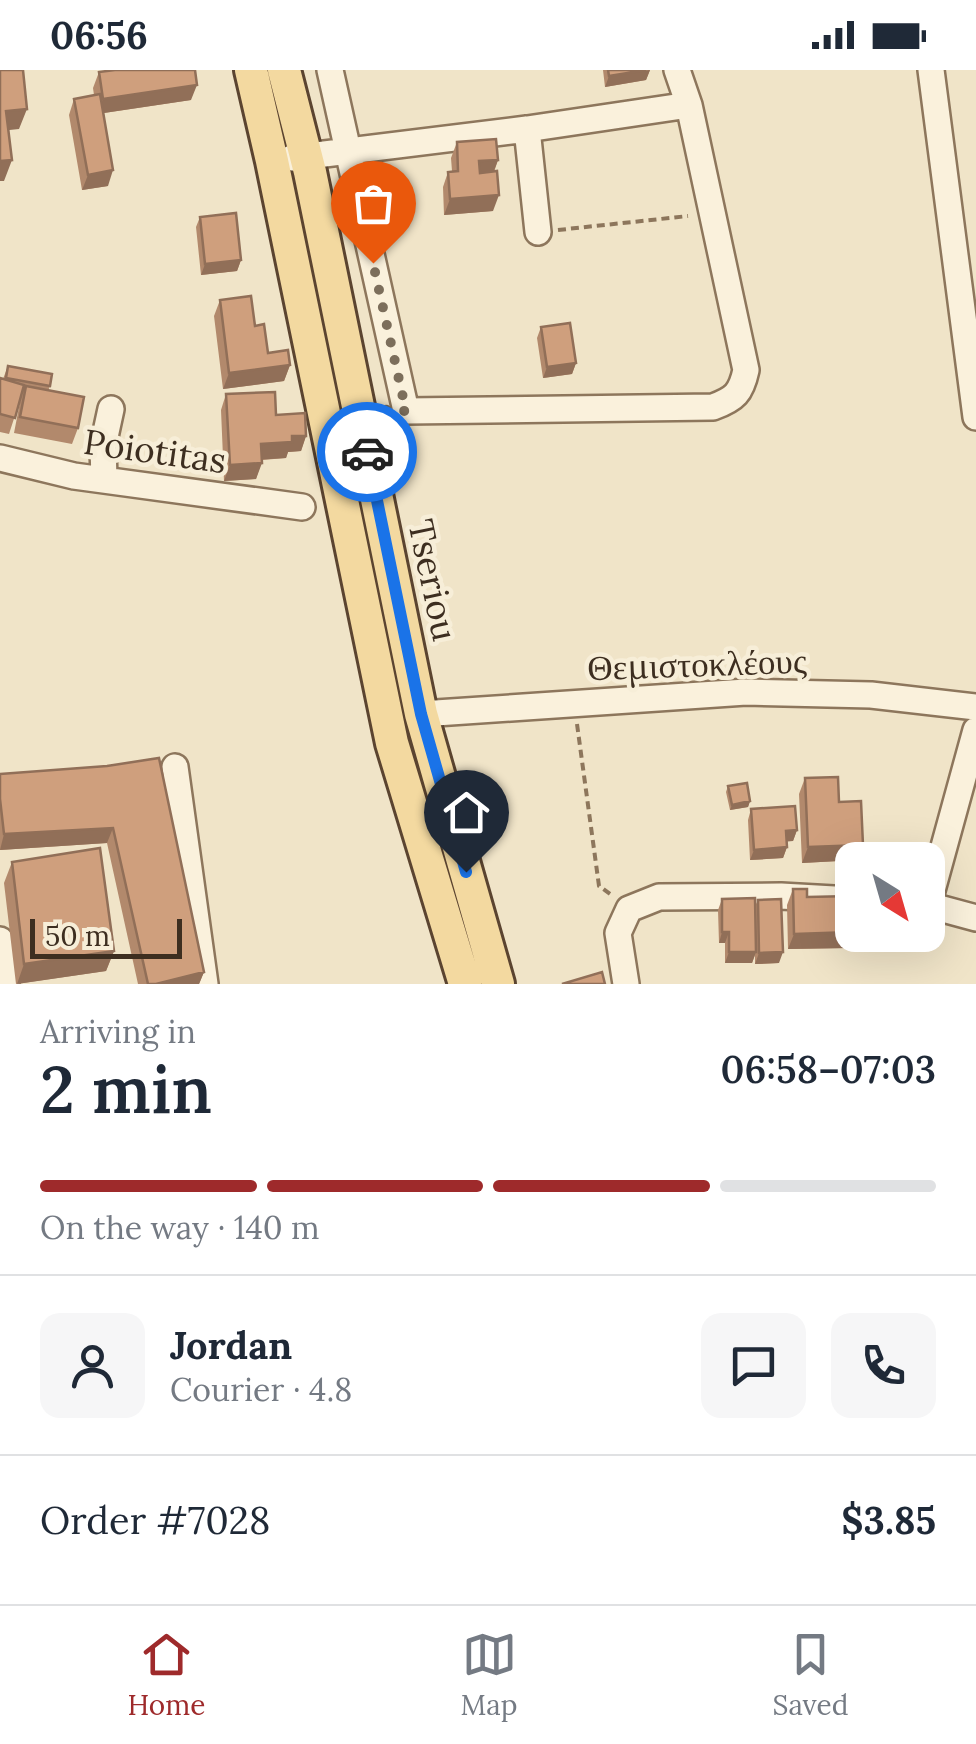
<!DOCTYPE html>
<meta charset="utf-8">
<style>
:root{--surface:#fff;--page:#f6f6f7;--text:#1f2937;--muted:#747a83;--line:#e0e1e3;--accent:#9e2a2b}
body{margin:0;font-family:Lora,serif;background:var(--page);color:var(--text);height:100vh;display:flex;flex-direction:column;font-size:38px;white-space:nowrap}
*{box-sizing:border-box;margin:0}
p{font-size:32px;color:var(--muted)}
.icon{flex:none;width:55px;height:55px;fill:none;stroke:currentColor;stroke-width:2;stroke-linecap:round;stroke-linejoin:round}
.map{position:relative;height:914px;overflow:hidden}
.drawer{display:flex;flex-direction:column;background:var(--surface);flex:1}
.drawer>*{flex:none}
.needle{width:65px;rotate:143deg}
.buttons{position:absolute;left:835px;top:772px;display:grid;gap:20px}
.buttons a{display:grid;place-items:center;width:110px;height:110px;border-radius:20px;background:var(--surface);box-shadow:0 10px 40px #0002;font-size:50px}
.scale{position:absolute;left:30px;bottom:25px;width:152px;box-sizing:border-box;padding-left:10px;border:5px solid #3d2e20;border-top:0;font-size:28px;line-height:35px;white-space:nowrap;color:#3d2e20;-webkit-text-stroke:8px #f7eed8;paint-order:stroke}
.pin{position:absolute;display:grid;place-items:center;width:85px;height:85px;color:#fff;margin:-102px -42px;border-radius:50% 50% 50% 0;rotate:-45deg;box-shadow:0 0 10px #0007}
.pin .icon{rotate:45deg}
.courier{position:absolute;display:grid;place-items:center;width:100px;height:100px;margin:-50px;border:8px solid #1a73e8;border-radius:50%;background:#fff;color:#222;box-shadow:0 2px 12px #0007}
.summary em{font-style:normal;font-weight:600}
.summary div{display:flex;flex-direction:column-reverse}
.summary{display:flex;align-items:center;justify-content:space-between;height:170px;padding:0 40px}
h1{font-size:65px;font-weight:600;line-height:75px}
.bar{display:grid;grid-template-columns:repeat(4,1fr);gap:15px 10px;align-content:center;height:120px;padding:0 40px}
.bar i{height:12px;border-radius:8px;background:var(--line)}
.bar .active{background:var(--accent)}
.bar p{grid-column:span 4}
.line{display:flex;align-items:center;gap:25px;padding:0 40px;border-top:2px solid var(--line)}
.line div{flex:1}
.round{display:grid;place-items:center;flex:none;width:105px;height:105px;border-radius:20px;background:var(--page)}
.status{display:flex;justify-content:space-between;align-items:center;height:70px;padding:0 50px;background:var(--surface);direction:ltr}
.status svg{height:28px;fill:currentColor}
.tabs{display:flex;justify-content:space-around;align-items:center;height:140px;border-top:2px solid var(--line);background:var(--surface);font-size:28px;color:var(--muted)}
.tabs a{display:grid;justify-items:center;gap:5px}
.tabs .active{color:var(--accent)}
.map>svg:first-child{display:block}
</style>
<div class="status"><b>06:56</b><svg viewBox="0 0 49 12"><path d="M0 12V9h3v3zM5 12V6h3v6zM10 12V3h3v9zM15 12V0h3v12zM26 1h20v11H26zM47 4h2v5h-2z"/></svg></div>
<div class="map">
<svg width="976" height="914" viewBox="0 0 976 914">
<rect width="100%" height="100%" fill="#f0e4c8"/>
<g fill="none" stroke-linecap="round" stroke-linejoin="round">
<!-- minor casing -->
<g stroke="#8d765c" stroke-width="30">
<path id="minor" d="M330 0 406 341 713 337C735 329 741 323 746 300L689 35 677 0
M931 0 976 347
M527 59 538 162
M292 88 527 59 689 35
M0 388 74 406 302 437
M104 409 103 376 111 339
M421 644 746 622 871 625 976 637
M175 697 205 914
M928 835 976 660
M928 835 976 848
M0 870 6 914
M626 914 618 863 629 839 659 827 781 826 852 830"/>
</g>
<!-- major casing -->
<g stroke="#5b4430" stroke-width="38">
<path id="major" d="M251 0 272 91 392 673 465 914
M284 0 310 102 421 644 498 914"/>
</g>
<!-- path -->
<path stroke="#8d765c" stroke-width="4" stroke-dasharray="8 5" stroke-linecap="butt" d="M558 160 688 146
M577 654 599 816 613 826"/>
<!-- minor -->
<use href="#minor" stroke="#faf1dc" stroke-width="25"/>
<!-- major -->
<use href="#major" stroke="#f3d9a0" stroke-width="32"/>
</g>
<!-- wall -->
<path fill="#b2896c" d="M603 0H650L646 10 605 17Z
M99 2 191 30 104 43 108 116 82 120 69 45 74 29 94 25 93 18Z
M457 72 498 90 494 102 493 141 444 145 443 117 448 102 452 101 451 88Z
M200 147 241 190 237 201 201 205 196 157Z
M220 230 255 256 268 283 290 295 284 311 223 319 214 246Z
M541 257 576 293 572 304 543 308 537 268Z
M8 296 50 316 48 321 78 358 72 374 14 363 21 327 9 364 0 362V308L3 309Z
M226 324 276 345 306 366 301 381 288 382 286 388 262 390 256 409 224 411 221 340Z
M107 696 204 902 199 914H138L107 773 0 780V704Z
M805 708 839 732 863 775 857 790 802 793 799 724Z
M728 716 750 731 748 737 730 740 726 722Z
M751 739 797 760 793 771H786L787 777 783 788 750 790 748 750Z
M12 792 114 881 106 901 16 914 4 813Z
M793 819 807 827 848 878 788 879 787 835Z
M722 829 755 836 758 830 779 893 755 894V885L752 893H725V873H719L718 840Z"/>
<!-- shaded-wall -->
<path fill="#916f58" d="M650 0 646 10 605 17 609 6Z
M197 15 191 30 97 44 103 29Z
M27 39 19 59 0 61 6 41Z
M12 90 4 111H0V91Z
M498 90 492 106 473 107 479 91Z
M113 100 108 116 82 120 88 105Z
M499 125 493 141 444 145 450 129Z
M241 190 237 201 201 205 205 194Z
M576 293 572 304 543 308 547 297Z
M290 295 284 311 223 319 229 303Z
M292 366H306L301 381 288 382 286 388 255 390 261 374Z
M262 393 256 409 224 411 230 395Z
M750 731 748 737 730 740 732 735Z
M113 758 107 773 0 780 4 764Z
M797 760 793 771 782 772 786 761Z
M863 775 857 790 802 793 808 777Z
M787 777 783 788 750 790 754 780Z
M722 862H729L725 873H719Z
M852 862 848 878 788 879 794 864Z
M870 867H885L883 873H868Z
M114 881 106 901 17 914 24 894Z
M729 882H756L752 893H725Z
M783 882 779 893 755 894 759 883Z
M204 902 199 914H156Z"/>
<!-- building -->
<path fill="#cf9f7d" stroke="#916f58" stroke-width="2.5" d="M0 0H23L27 39 6 41 12 90 0 91Z
M115 0H195L197 15 103 29 99 2Z
M608 0H646L609 6Z
M100 24 113 100 88 105 74 29Z
M496 69 498 90 479 91 480 103 497 101 499 125 450 129 448 102 458 101 457 72Z
M236 143 241 190 205 194 200 147Z
M251 226 255 256 264 254 268 283 288 280 290 295 229 303 220 230Z
M570 253 576 293 547 297 541 257Z
M8 296 52 304 50 316 6 308Z
M0 308 24 315 15 348 0 344Z
M26 316 84 327 78 358 20 347Z
M275 322 276 345 305 343 306 366H292V372L261 374 262 393 230 395 226 324Z
M159 688 204 902 156 914H148L113 758 4 764 0 729V704L107 696Z
M838 707 839 732 861 731 863 775 808 777 805 708Z
M747 713 750 731 732 735 728 716Z
M795 736 797 760 786 761 787 777 754 780 751 739Z
M100 778 114 881 24 894 12 792Z
M793 819H807V827L852 826V862L794 864Z
M755 828 756 882H729V862H722V829Z
M781 829 783 882 759 883 758 830Z
M870 865H885V867H870Z
M602 902 605 914H562Z"/>
<g fill="none" stroke-linecap="round" stroke-linejoin="round">
<!-- done -->
<path stroke="#7c6e5b" stroke-width="10" stroke-dasharray="0 18" d="M367 382 359 338 406 341 373 193"/>
<!-- route -->
<path stroke="#1a73e8" stroke-width="12" d="M367 382 421 644 466 802"/>
</g>
<g text-anchor="middle" dominant-baseline="central" stroke-width="9" stroke-linejoin="round" paint-order="stroke">
<!-- street labels -->
<g font-size="35" fill="#3d2e20" stroke="#f7eed8">
<text transform="translate(155 381) rotate(8)">Poiotitas</text>
<text transform="translate(433 510) rotate(78)">Tseriou</text>
<text transform="translate(697 594) rotate(-2)">Θεμιστοκλέους</text>
</g>
</g>
</svg>
<div class="buttons">
<a><svg class="needle" viewBox="-14 -14 28 28"><path d="M0-13l5 13h-10z" fill="#e53935"/><path d="M0 13l5-13h-10z" fill="#747a83"/></svg></a>
</div>
<div class="scale">50 m</div>
<div class="pin" style="left:373px;top:193px;background:#ea580c"><svg class="icon" aria-label="bag" viewBox="0 0 24 24"><path d="M5 8h14l-1 12H6zM9 8a3 3 0 0 1 6 0"/></svg></div>
<div class="pin" style="left:466px;top:802px;background:#1f2937"><svg class="icon" aria-label="home" viewBox="0 0 24 24"><path d="M3 11l9-7 9 7M6 9v11h12V9"/></svg></div>
<div class="courier" style="left:367px;top:382px"><svg class="icon" aria-label="car" viewBox="0 0 24 24"><path d="M5 17H2v-5l4-1 3-4h7l3 4 3 1v5h-3M9 17h6M6 11h13"/><circle cx="7" cy="17" r="2"/><circle cx="17" cy="17" r="2"/></svg></div>
</div>
<section class="drawer">
<div class="summary"><div><h1>2 min</h1><p>Arriving in</p></div><em>06:58–07:03</em></div>
<div class="bar"><i class="active"></i><i class="active"></i><i class="active"></i><i></i><p>On the way · 140 m</p></div>
<div class="line" style="height:180px"><a class="round"><svg class="icon" aria-label="person" viewBox="0 0 24 24"><circle cx="12" cy="8" r="4"/><path d="M4 21q1-7 8-7t8 7"/></svg></a><div><b>Jordan</b><p>Courier · 4.8</p></div><a class="round"><svg class="icon" aria-label="chat" viewBox="0 0 24 24"><path d="M4 5h16v11H9l-5 4z"/></svg></a><a class="round"><svg class="icon" aria-label="phone" viewBox="0 0 24 24"><path d="M5 4h4l2 5-3 2q2 4 5 5l2-3 5 2v4C11 20 4 13 5 4z"/></svg></a></div>
<div class="line" style="height:130px"><div>Order #7028</div><b>$3.85</b></div>
</section>
<nav class="tabs">
<a class="active"><svg class="icon" aria-label="home" viewBox="0 0 24 24"><path d="M3 11l9-7 9 7M6 9v11h12V9"/></svg>Home</a>
<a><svg class="icon" aria-label="map" viewBox="0 0 24 24"><path d="M3 6l6-2 6 2 6-2v14l-6 2-6-2-6 2zM9 4v14M15 6v14"/></svg>Map</a>
<a><svg class="icon" aria-label="saved" viewBox="0 0 24 24"><path d="M7 4h10v16l-5-4-5 4z"/></svg>Saved</a>
</nav>
